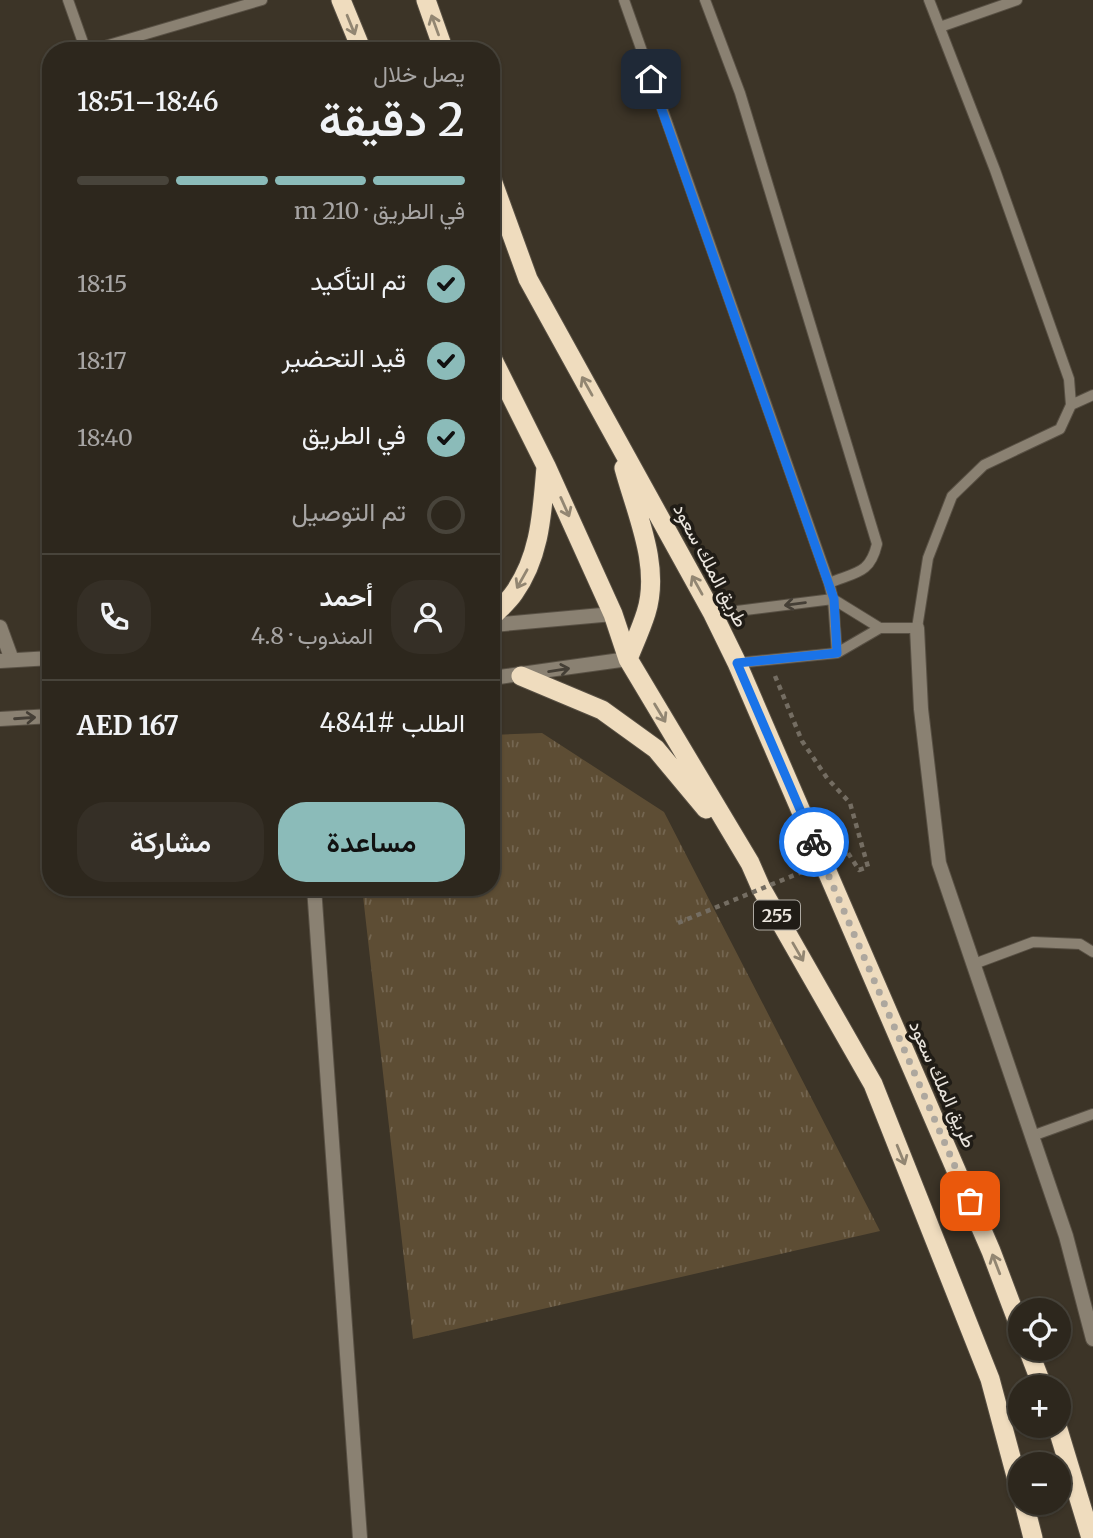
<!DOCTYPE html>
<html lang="ar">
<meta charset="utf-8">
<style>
:root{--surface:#2d271d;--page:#352f26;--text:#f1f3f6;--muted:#a7a5a4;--line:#48443b;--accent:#8bbbb9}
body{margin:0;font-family:Merriweather,Vazirmatn,serif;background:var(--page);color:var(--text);direction:rtl;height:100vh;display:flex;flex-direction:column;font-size:26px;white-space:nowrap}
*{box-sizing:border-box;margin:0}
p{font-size:23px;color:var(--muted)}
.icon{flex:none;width:38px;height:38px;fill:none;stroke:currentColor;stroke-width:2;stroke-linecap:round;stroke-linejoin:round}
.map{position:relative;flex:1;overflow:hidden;direction:ltr}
.drawer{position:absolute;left:42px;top:42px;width:458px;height:854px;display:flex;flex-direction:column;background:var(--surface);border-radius:28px;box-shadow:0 2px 5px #0004,0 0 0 2px var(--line);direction:rtl}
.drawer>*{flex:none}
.fabs{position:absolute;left:1008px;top:1298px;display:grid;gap:14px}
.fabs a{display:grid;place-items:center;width:63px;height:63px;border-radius:50%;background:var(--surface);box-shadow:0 2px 5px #0004,0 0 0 2px var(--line);font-size:35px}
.pin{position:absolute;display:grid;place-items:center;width:60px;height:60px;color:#fff;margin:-30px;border-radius:14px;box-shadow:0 4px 10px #0006}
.courier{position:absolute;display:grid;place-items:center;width:70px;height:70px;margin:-35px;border:5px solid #1a73e8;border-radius:50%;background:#fff;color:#222;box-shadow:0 2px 9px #0007}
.overview em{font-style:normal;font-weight:600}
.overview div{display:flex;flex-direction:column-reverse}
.overview{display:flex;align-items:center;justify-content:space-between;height:119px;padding:0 35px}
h1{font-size:46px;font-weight:600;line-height:52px}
.bar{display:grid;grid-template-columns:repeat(4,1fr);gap:10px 7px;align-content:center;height:84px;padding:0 35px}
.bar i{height:9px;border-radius:5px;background:var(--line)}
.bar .active{background:var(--accent)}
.bar p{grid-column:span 4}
.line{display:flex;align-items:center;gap:18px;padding:0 35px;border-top:2px solid var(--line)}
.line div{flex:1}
.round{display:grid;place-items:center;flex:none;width:74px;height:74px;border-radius:28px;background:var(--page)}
ol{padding:0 35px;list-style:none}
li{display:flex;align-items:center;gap:21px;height:77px}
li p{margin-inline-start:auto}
li .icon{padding:7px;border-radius:50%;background:var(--accent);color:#111;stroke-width:4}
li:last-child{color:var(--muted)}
li i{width:38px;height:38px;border:4px solid var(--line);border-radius:50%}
.cta{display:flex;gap:14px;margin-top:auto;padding:14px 35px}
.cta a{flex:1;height:80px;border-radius:28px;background:var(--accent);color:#111;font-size:28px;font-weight:600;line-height:80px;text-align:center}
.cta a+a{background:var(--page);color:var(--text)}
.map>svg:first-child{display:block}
</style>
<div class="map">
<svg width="1093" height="1538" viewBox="0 0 1093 1538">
<defs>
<pattern id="grass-tufts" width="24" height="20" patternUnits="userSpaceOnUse" patternTransform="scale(1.75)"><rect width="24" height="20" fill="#5d4d34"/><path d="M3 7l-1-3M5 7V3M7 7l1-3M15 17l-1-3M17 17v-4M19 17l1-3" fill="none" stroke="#746651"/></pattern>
</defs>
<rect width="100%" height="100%" fill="#3c3427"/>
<!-- grass -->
<path fill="url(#grass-tufts)" d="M542 733 664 812 880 1231 413 1339 362 887H492V735Z"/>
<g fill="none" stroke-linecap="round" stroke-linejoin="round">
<!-- service casing -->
<g stroke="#585044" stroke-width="12">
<path id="service" d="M68 0 86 51
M624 0 829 583 833 599 837 653
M705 0 740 93 877 544C870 574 856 572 829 583
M940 27 1017 0
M88 51 262 0
M1071 405 1093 395
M713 614 833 599 880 628
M737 663 837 653 880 628H917L928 558 952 496 984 465 1060 429 1071 405 1069 379 995 170 929 0
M974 964 1033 942 1080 944 1093 952
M1032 1136 1093 1114"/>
</g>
<!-- minor casing -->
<g stroke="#585044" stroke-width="16">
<path id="minor" d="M0 627 12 660
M917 628 921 709 939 863 1066 1236 1093 1339
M314 887 360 1538"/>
</g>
<!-- tertiary casing -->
<g stroke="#585044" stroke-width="16">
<path id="tertiary" d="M492 625 613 614
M0 661 51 658
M492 678 628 659
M0 719 51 716"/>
</g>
<!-- trunk casing -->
<g stroke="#585044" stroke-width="21">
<path id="trunk" d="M341 0 362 51
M426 0 444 51
M492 180 528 279 713 614 737 663 991 1251 1020 1328
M492 358 546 466 613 614 628 659 750 863 761 888 873 1084 990 1379 1020 1491
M624 468C636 513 661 566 646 613 641 629 634 644 628 659
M492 617C499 609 508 602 514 593 541 555 542 511 546 467
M521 676 602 710 656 749 706 809
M1028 1349 1043 1388
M1057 1426 1091 1538
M1024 1503 1033 1538"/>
</g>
<!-- path -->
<path stroke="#746d62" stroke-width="4.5" stroke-dasharray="5 5" stroke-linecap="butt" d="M775 676 802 741 827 778 850 803 868 867 859 870 848 853"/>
<!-- service -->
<use href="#service" stroke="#8a8172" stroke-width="10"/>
<!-- minor -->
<use href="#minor" stroke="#8a8172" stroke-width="14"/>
<!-- tertiary -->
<use href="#tertiary" stroke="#8a8172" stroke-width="14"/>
<!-- trunk -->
<use href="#trunk" stroke="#efdcbe" stroke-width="19"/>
<!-- path-bridge -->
<path stroke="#746d62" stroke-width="4.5" stroke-dasharray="5 5" stroke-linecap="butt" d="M678 923 848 853"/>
</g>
<!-- one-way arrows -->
<defs><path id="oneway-shaft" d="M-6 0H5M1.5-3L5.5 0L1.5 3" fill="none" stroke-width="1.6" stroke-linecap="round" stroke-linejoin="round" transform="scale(1.75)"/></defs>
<g stroke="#928672">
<use href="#oneway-shaft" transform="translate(351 25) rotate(68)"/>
<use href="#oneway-shaft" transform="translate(435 25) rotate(-110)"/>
<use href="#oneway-shaft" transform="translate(587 386) rotate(-119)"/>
<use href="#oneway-shaft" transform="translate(565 507) rotate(66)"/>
<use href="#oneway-shaft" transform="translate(522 579) rotate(119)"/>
<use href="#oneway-shaft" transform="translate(697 585) rotate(-119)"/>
<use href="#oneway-shaft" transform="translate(660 713) rotate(59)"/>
<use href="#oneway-shaft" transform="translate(798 952) rotate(60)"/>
<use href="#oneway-shaft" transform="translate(901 1155) rotate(68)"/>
<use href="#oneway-shaft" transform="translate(996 1264) rotate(-111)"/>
</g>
<g stroke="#453f36">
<use href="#oneway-shaft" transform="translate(795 604) rotate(173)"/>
<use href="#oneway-shaft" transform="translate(559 670) rotate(-9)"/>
<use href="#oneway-shaft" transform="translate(25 718) rotate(-4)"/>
</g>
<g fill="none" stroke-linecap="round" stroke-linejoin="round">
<!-- done -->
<path stroke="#ada79e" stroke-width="7" stroke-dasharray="0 12.6" d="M814 842 970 1201"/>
<!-- route -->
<path stroke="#1a73e8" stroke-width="9" d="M651 79 834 599 837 653 737 663 814 842"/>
</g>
<g text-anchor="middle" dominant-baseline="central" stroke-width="7" stroke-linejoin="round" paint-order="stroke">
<!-- shield labels -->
<rect fill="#201c16" stroke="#ada9a2" stroke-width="2" x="754" y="900.5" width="46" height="29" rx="5"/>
<g font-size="18" font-weight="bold" fill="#eae5de">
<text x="777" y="915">255</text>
</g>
<!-- street labels -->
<g font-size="19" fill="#eae5de" stroke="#201c16">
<text transform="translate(711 565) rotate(62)">طريق الملك سعود</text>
<text transform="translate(943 1084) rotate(66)">طريق الملك سعود</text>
</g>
</g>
</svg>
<div class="fabs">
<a><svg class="icon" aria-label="locate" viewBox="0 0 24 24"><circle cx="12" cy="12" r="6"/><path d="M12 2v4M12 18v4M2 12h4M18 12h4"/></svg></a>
<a>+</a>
<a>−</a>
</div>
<div class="pin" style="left:970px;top:1201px;background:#ea580c"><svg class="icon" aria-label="bag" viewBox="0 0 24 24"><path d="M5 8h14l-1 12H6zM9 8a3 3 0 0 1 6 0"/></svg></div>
<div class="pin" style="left:651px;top:79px;background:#1f2937"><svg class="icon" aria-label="home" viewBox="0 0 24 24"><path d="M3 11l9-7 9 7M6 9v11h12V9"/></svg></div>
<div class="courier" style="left:814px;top:842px"><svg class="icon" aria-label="bike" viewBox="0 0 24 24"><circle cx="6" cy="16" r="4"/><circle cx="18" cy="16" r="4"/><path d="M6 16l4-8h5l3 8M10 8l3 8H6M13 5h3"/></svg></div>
<section class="drawer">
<div class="overview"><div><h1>2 دقيقة</h1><p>يصل خلال</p></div><em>18:46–18:51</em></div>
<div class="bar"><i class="active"></i><i class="active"></i><i class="active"></i><i></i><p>في الطريق · 210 m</p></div>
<ol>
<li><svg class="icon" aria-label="check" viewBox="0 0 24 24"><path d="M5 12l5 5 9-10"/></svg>تم التأكيد<p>18:15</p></li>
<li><svg class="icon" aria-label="check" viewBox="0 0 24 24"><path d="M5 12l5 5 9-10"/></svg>قيد التحضير<p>18:17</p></li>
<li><svg class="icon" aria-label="check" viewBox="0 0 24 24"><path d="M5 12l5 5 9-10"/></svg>في الطريق<p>18:40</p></li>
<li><i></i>تم التوصيل</li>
</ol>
<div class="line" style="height:126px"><a class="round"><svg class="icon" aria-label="person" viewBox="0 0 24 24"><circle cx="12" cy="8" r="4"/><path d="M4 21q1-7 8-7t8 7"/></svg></a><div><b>أحمد</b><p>المندوب · 4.8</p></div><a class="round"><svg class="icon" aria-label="phone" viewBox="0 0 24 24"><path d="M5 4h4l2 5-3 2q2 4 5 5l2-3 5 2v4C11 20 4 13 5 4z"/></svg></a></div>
<div class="line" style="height:91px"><div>الطلب #4841</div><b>AED 167</b></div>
<div class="cta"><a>مساعدة</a><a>مشاركة</a></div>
</section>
</div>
